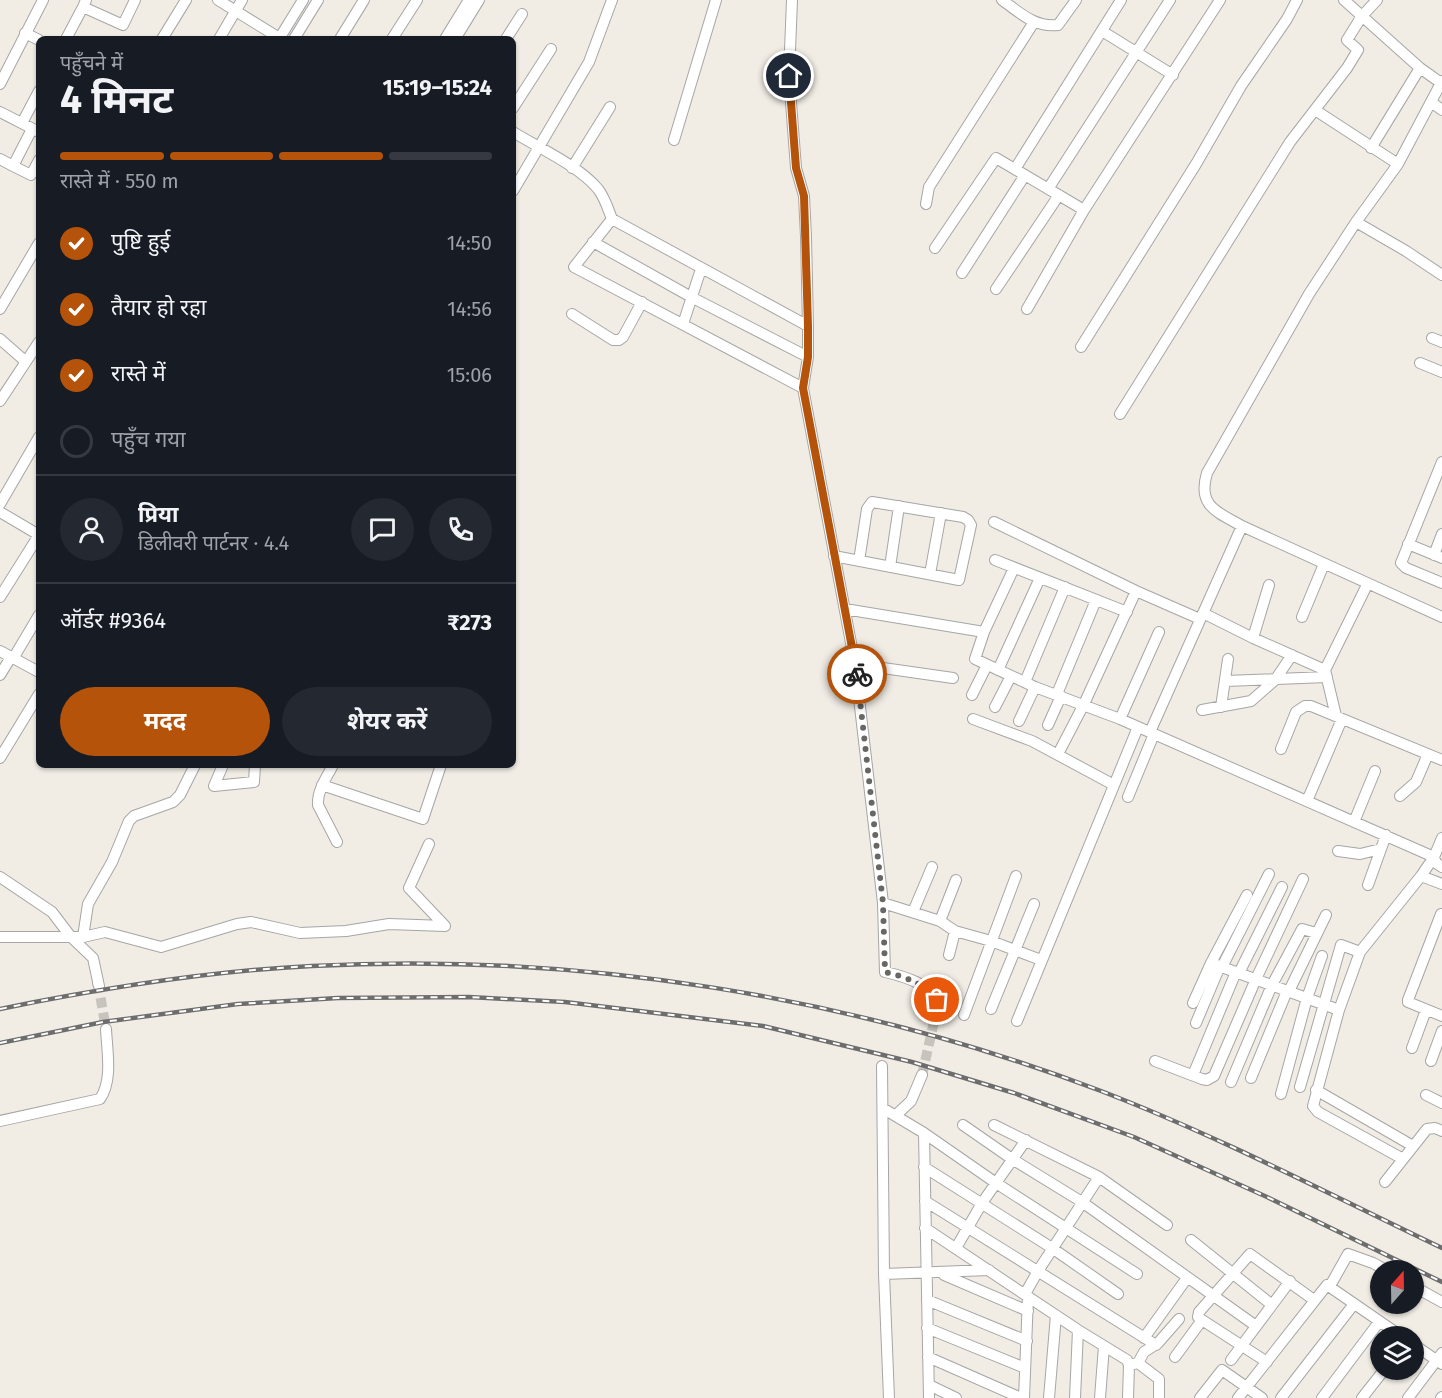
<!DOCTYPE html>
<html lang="hi">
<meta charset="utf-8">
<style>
:root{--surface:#171b24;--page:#242831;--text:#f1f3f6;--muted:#9ea1a6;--line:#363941;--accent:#b45309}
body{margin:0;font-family:"Fira Sans","Noto Sans Devanagari",sans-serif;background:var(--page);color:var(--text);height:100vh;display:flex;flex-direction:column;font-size:22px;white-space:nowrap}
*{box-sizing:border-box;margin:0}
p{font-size:20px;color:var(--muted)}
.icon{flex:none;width:33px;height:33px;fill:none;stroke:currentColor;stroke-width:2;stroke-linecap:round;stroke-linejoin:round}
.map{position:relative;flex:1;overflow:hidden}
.drawer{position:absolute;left:36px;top:36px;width:480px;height:732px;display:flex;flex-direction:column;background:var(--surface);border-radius:9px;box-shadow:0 2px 4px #0004}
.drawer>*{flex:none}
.needle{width:39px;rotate:20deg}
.tools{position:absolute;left:1370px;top:1260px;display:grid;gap:12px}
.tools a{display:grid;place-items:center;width:54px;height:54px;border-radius:50%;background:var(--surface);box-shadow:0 2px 4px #0004;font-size:30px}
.pin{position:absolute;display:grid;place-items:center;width:51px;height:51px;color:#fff;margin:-26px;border:3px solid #fff;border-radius:50%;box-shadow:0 2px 6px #0007}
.courier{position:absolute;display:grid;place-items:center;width:60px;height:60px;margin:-30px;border:4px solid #b45309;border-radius:50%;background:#fff;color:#222;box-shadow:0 2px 8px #0007}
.headline em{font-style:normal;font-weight:700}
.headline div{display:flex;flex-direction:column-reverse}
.headline{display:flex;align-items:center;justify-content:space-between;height:102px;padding:0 24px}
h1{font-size:39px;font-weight:700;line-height:45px}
.bar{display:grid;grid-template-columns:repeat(4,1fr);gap:9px 6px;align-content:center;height:72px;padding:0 24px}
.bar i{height:8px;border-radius:4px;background:var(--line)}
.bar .active{background:var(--accent)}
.bar p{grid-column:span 4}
.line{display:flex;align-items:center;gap:15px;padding:0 24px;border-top:2px solid var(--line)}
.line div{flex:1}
.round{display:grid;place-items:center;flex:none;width:63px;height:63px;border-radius:32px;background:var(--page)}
ol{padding:0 24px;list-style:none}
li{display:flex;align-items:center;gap:18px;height:66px}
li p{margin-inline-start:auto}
li .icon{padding:6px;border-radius:50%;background:var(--accent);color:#fff;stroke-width:4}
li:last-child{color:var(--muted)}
li i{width:33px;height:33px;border:3px solid var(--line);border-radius:50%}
.action{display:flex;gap:12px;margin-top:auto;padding:12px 24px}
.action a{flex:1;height:69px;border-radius:36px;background:var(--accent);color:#fff;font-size:24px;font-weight:700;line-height:69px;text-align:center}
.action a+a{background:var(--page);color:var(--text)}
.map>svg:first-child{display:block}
</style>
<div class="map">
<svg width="1442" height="1398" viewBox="0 0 1442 1398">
<rect width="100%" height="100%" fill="#f1ede5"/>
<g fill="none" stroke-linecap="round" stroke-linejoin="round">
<!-- minor-tunnel -->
<path stroke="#c7c4bd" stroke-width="10" stroke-dasharray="10 5" stroke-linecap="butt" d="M98 983 106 1029
M922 1075 938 1004"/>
<!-- minor casing -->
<g stroke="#a6a6a6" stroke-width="12">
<path id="minor" d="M86 0 83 7 123 25 135 0
M218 0 281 39
M792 0 789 76 796 168 804 196 806 237 808 326V357L803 388 855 664 883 903 885 972C903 976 932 984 938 1004
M1002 0C1019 12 1035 28 1058 25L1076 0
M1344 0 1420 68 1441 83
M1102 31 1173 75
M25 33 39 40
M66 39 83 7
M162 39 186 0
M219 39 242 0
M279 39 303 0
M294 39 318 0
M340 39 364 0
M392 39 417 0
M445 39 469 0
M455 39 479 0
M506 39 522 14
M1442 81 1398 164 1356 222 1309 294 1207 473C1197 506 1217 512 1242 526L1442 617
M0 84 43 0
M1431 102 1442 110
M513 108 551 49
M1315 110 1398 164
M0 112 39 132
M22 123 39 91
M513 132C539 148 579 166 598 189 605 198 608 209 612 219L808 326
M674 140 716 0
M1371 148 1420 68
M0 159 13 166 32 129
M13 166 31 175 39 160
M572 168 610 107
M1015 169 1121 0
M1048 189 1170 0
M513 191 589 62 612 0
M926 204 929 187 1034 22
M612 219 574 267 803 388
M1356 222 1406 251 1442 275
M593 242 693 298 808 357
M935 248 996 158 1084 210
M962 273 1025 175
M996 289 1059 195
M0 309 39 243
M1027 309 1084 210 1220 0
M572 314 613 340H619L623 337 642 302
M683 324 701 269
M1432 338 1442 342
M0 339 25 361
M1081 347 1196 164 1241 86 1287 19 1297 0
M1420 363 1442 372
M0 401 39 342
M1120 414 1290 142 1347 68 1358 50 1347 40 1362 16 1377 0
M1442 462 1401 563 1406 568 1442 583
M0 504 39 437
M0 512 39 535
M994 522 1136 591 1200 619
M1408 544 1442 558
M1434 555 1442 534
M834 556 959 580 971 525 968 520 963 517 872 502 867 509 859 561
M995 560 1127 612
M890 567 899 506
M1014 568 984 632 975 659 1035 687 1120 719 1434 857 1436 863 1442 867
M930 574 941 513
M0 597 39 535
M845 609 984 632
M1203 613 1253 638 1325 670 1367 585
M1302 617 1324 564
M1253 638 1269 585
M0 651 39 672
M14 657 39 615
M855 664 953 678
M998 670 1040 578
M1325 670 1336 716
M0 675 11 657
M1225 681 1327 677
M1025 682 1065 587
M1057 694 1096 600
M972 695 987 665
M995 707 1011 676
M1221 707 1228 659
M1202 710 1251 701 1275 680 1292 655
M973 719 1032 741 1114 785
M1120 719 1159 632
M1019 721 1035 687
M1048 725 1061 696
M1150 732 1242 526
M1281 749 1296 712 1305 706H1311L1442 760
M1058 754 1084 704 1136 591
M0 758 39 694
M223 765 214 786 254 782 255 765
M333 765C327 777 317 790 318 805L337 842
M322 785 423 819 441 765
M1400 796 1416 782 1428 754
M1128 797 1154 734
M1307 801 1342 719
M1354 822 1375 771
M429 844 409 888 445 926
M1338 851 1360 854 1381 849
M1421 876 1442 884
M0 877 52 912 71 937 93 958 99 986 98 983
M1368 885 1386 835
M883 903 940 921 955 931 991 941 1041 960
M913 912 932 867
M1441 914 1408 1000V1002L1442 1016
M940 921 956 880
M0 937H83L105 932 161 947 237 924 251 922 300 933 346 931 389 924 445 926
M83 937 88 904 112 862 129 821 134 816 173 802 180 795 195 765
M949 955 955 931
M1211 963 1339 1010
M1222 967 1269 874
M1239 973 1282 887
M1289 991 1326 915
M1193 1003 1211 963 1247 895
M991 1009 1034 904
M964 1015 1016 876
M1017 1021 1138 727
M1196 1023 1220 966
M1412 1048 1426 1010
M1155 1061 1202 1079 1207 1080 1214 1076 1256 979 1303 879
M1431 1061 1442 1031
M882 1066 884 1274 889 1398
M1193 1075 1236 972
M1251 1078 1287 991
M1231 1082 1272 985 1302 929 1316 933
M1300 1087 1341 945 1360 952
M1316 1090 1413 1146
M1281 1094 1307 998 1322 956
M1426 1095 1442 1103
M884 1109 924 1133 996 1183 1137 1274
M896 1115 911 1101 922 1075
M0 1121 100 1099C113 1080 107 1051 106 1029
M963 1125 1012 1159 1082 1202 1256 1326
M994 1125 1099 1177 1167 1225
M924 1133 929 1398
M1403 1159 1318 1112 1313 1106 1339 1010 1360 952 1421 876 1434 857 1442 838
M924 1167 1052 1248 1118 1294
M1385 1182 1427 1129 1435 1128 1442 1131
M925 1201 1156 1345
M925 1228 1078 1330 1127 1360 1129 1365
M1191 1240 1272 1305
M956 1248 982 1203 1026 1140
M884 1274 989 1270
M944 1275 1028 1311
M1330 1286 1348 1254 1373 1263 1386 1270
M1413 1286 1442 1302
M1025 1294 1038 1271 1099 1177
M927 1300 1027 1341
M927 1328 1025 1368
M1144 1338 1187 1278
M1413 1344 1442 1364
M928 1357 1021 1398
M1175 1357 1202 1320
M1231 1360 1290 1281
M1267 1362 1202 1320 1198 1317 1199 1312 1250 1254 1314 1300
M1138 1363 1159 1379V1398
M929 1385 956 1398
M1024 1398 1028 1297
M1049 1398 1056 1315
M1075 1398 1078 1330
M1100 1398 1104 1346
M1128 1398 1129 1365 1138 1363 1144 1352 1158 1343 1179 1319
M1200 1398 1222 1370 1262 1398
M1238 1398 1327 1285 1401 1336
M1281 1398 1354 1304
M1322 1398 1379 1322
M1362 1398 1384 1370
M1408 1398 1442 1353
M1441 1398 1442 1397"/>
</g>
<!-- minor -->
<use href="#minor" stroke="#fff" stroke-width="10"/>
<!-- rail casing -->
<g stroke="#6d6d6d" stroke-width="4.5">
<path id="rail" d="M0 1009C103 988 208 971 312 966 580 952 851 996 1101 1091 1218 1136 1329 1194 1442 1248
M0 1043 103 1022 238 1004 338 998 469 997 565 1002 763 1026 912 1062 1014 1093 1134 1137 1267 1197 1442 1282"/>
</g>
<!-- rail -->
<use href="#rail" stroke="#fff" stroke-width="2" stroke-dasharray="7" stroke-linecap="butt"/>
</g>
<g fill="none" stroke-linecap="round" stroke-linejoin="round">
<!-- done -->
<path stroke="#686764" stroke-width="6" stroke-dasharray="0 10.8" d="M857 674 883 903 885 972C905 977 924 983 937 1000"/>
<!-- route -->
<path stroke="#b45309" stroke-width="8" d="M789 76 796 168 804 196 808 326V357L803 388 857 674"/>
</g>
</svg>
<div class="tools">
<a><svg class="needle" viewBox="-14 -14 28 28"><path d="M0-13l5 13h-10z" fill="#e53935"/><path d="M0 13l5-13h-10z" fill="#9ea1a6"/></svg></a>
<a><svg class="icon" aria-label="layers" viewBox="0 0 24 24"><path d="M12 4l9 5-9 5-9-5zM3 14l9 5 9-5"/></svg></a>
</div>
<div class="pin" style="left:937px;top:1000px;background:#ea580c"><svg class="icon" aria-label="bag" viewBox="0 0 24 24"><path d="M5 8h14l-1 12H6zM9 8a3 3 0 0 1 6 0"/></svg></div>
<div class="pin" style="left:789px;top:76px;background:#1f2937"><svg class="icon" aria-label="home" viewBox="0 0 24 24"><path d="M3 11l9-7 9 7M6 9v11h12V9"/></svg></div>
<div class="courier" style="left:857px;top:674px"><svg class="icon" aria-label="bike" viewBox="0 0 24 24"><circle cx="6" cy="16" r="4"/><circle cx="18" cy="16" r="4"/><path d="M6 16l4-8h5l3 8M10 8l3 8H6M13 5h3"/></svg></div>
<section class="drawer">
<div class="headline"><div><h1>4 मिनट</h1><p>पहुँचने में</p></div><em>15:19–15:24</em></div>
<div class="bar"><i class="active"></i><i class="active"></i><i class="active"></i><i></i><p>रास्ते में · 550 m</p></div>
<ol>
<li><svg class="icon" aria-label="check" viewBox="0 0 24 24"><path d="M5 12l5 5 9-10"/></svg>पुष्टि हुई<p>14:50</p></li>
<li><svg class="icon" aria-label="check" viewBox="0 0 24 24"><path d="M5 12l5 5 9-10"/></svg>तैयार हो रहा<p>14:56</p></li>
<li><svg class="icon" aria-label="check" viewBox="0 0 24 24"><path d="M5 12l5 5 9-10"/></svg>रास्ते में<p>15:06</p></li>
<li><i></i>पहुँच गया</li>
</ol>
<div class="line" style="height:108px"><a class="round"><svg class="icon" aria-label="person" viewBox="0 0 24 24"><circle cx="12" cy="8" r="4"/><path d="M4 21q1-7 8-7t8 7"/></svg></a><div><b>प्रिया</b><p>डिलीवरी पार्टनर · 4.4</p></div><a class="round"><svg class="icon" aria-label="chat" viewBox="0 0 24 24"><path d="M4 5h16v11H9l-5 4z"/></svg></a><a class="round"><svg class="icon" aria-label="phone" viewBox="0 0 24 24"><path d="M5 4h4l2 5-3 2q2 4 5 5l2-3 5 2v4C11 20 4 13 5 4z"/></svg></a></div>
<div class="line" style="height:78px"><div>ऑर्डर #9364</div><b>₹273</b></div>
<div class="action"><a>मदद</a><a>शेयर करें</a></div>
</section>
</div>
